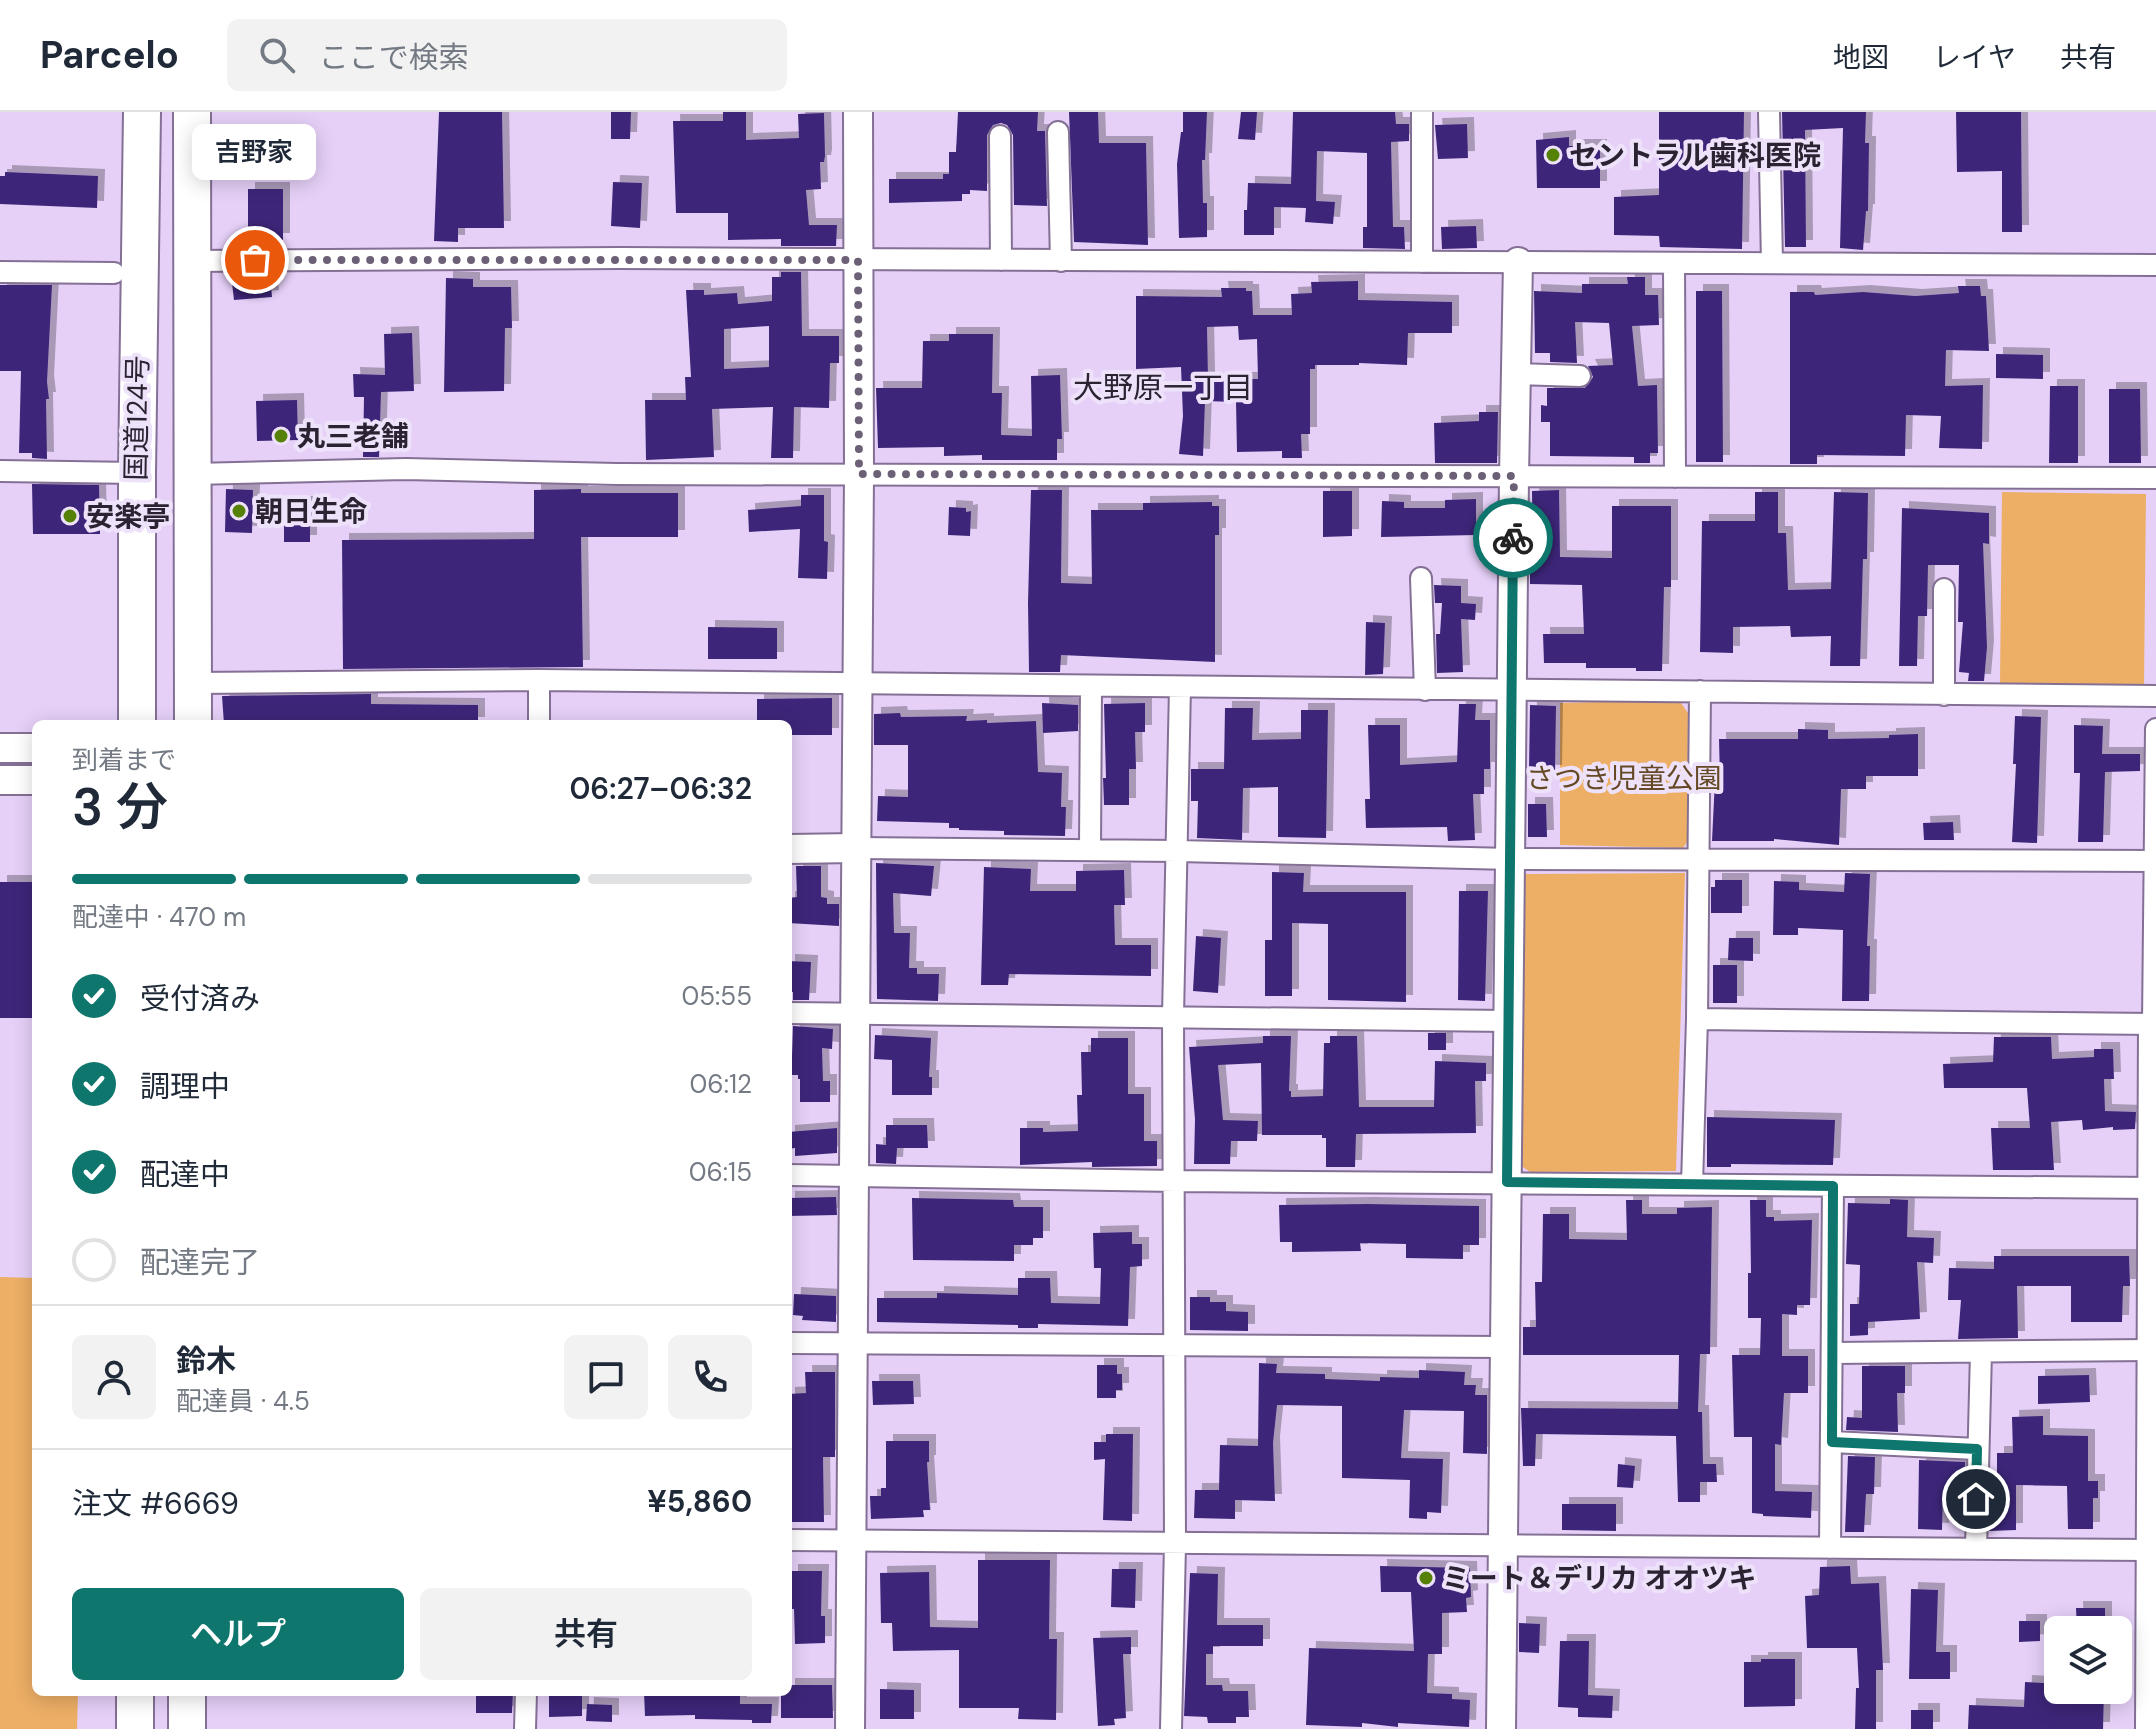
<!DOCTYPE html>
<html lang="ja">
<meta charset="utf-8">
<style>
:root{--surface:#fff;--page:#f2f2f3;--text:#1f2937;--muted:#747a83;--line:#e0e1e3;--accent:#0f766e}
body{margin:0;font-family:"DM Sans","Noto Sans JP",sans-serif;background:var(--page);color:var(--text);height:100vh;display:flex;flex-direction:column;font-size:30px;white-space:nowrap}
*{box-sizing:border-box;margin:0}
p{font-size:26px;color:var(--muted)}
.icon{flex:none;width:44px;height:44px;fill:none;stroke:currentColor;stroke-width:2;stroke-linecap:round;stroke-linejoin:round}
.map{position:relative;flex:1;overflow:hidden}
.sheet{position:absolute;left:32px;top:608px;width:760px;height:976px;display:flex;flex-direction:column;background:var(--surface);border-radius:12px;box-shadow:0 4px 20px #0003}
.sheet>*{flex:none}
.fabs{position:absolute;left:2044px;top:1504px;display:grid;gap:16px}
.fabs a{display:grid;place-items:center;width:88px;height:88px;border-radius:12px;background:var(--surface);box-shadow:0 4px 20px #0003;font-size:40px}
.pin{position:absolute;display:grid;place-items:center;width:68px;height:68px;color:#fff;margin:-34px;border:4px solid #fff;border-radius:50%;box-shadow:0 2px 8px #0007}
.courier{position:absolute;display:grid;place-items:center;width:80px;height:80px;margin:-40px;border:6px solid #0f766e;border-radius:50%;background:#fff;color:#222;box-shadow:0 2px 10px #0007}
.bubble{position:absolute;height:56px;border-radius:12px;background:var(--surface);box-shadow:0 4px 20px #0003;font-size:26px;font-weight:600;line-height:56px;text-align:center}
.summary em{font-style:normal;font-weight:600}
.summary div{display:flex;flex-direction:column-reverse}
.summary{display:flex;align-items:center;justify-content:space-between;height:136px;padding:0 40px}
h1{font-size:52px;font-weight:600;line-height:60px}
.bar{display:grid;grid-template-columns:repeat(4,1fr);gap:12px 8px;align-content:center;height:96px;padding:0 40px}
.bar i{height:10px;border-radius:6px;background:var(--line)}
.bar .active{background:var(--accent)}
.bar p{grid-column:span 4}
.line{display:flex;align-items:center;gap:20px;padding:0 40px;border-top:2px solid var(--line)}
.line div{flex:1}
.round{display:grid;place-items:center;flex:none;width:84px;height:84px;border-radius:12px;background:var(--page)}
ol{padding:0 40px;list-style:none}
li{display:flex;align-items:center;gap:24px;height:88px}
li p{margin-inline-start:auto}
li .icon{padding:8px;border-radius:50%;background:var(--accent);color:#fff;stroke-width:4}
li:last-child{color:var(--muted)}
li i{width:44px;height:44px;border:4px solid var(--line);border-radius:50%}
.button{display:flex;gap:16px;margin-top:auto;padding:16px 40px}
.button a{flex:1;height:92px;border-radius:12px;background:var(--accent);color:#fff;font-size:32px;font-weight:600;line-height:92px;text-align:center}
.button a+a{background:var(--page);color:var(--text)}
header{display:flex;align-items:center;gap:48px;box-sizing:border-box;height:112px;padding:0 40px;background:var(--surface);border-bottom:2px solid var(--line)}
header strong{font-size:38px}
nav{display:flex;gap:44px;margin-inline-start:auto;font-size:28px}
.search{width:560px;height:72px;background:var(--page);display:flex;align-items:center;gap:20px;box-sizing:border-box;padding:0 28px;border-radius:12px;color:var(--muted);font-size:30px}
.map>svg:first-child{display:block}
</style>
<header>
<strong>Parcelo</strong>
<div class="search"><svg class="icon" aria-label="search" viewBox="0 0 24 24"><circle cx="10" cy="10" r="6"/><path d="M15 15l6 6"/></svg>ここで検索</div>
<nav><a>地図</a><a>レイヤ</a><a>共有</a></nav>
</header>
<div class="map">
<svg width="2156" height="1617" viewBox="0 0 2156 1617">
<defs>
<filter id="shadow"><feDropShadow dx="7" dy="-7" stdDeviation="0" flood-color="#0004"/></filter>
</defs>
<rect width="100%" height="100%" fill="#e6d0f8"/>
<!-- green -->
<path fill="#edaf66" d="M2002 380 2146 382 2144 573 2000 571Z
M1679 588 1688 601 1687 730 1683 736 1560 733V591Z
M1685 761 1676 1059 1530 1060 1520 1053 1525 762Z
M0 1165 36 1166V1580H78L77 1617H0Z"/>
<!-- building -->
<path fill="#3c2879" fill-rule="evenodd" filter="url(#shadow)" d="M439 0H502L504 116H458V130L434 129Z
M611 0H631L630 27H611Z
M723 0H746V28L799 26 798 2 824 1 825 44 824 50H820L821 77 806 78 809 113H837L836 134H781V127L728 128V101H676L673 9H723Z
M958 0H1038L1037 19H1045L1047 94 1014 93 1013 23 1007 13 1001 11 993 13 987 23V79L970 78V82H962V89L889 91V67H943V62H949V40H956Z
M1069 0H1098L1099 31H1146L1148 133 1074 130Z
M1183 0H1207L1205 48H1202L1203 91H1207V125L1179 126 1177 52 1181 20H1183Z
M1241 0H1257L1255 28 1238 27Z
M1293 0H1395L1396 12H1409V29L1391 30 1393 115H1404L1405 137 1363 136V115H1367V41L1317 39 1316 89 1335 90 1333 112 1305 110 1306 96 1274 95V123H1244V98H1247L1248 71 1291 72Z
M1659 0H1744L1742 137 1660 135 1659 124 1614 123V85L1659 83Z
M1782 0H1866L1865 31H1869L1868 99H1866L1863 138 1840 136 1843 16 1805 18 1806 135H1785Z
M1956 0H2021L2022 120H2002V59L1957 60Z
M1467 12 1468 46 1438 47 1435 13Z
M1569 25V34H1600V76H1537L1536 28Z
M5 60 98 64 97 96 0 92V64H5Z
M613 70 642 71 640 116 611 114Z
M248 77H283V128H248Z
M1476 114 1477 136 1442 137 1441 115Z
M781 160H801L802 224H839V251H830L829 296 794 295 793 346H771L773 295 712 297 714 345 646 348 645 288H686L685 265H691L686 178H704V183L737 181 738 192 772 189V165H781ZM769 214V255L724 257V217Z
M270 161 272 185 234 188 231 162Z
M1627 165H1645V183H1658L1659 213 1632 214 1638 274 1657 273 1658 341H1650V351H1634V345L1550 344V310H1541V293L1547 294V276H1585L1593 265 1588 254 1613 253 1609 211 1575 210 1577 251 1550 250V241H1535L1534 179 1582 181V172H1628Z
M446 166 473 167V175H511L512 216H505L504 279 444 280Z
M1358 169V188L1452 190V221H1408L1407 253 1359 251V253H1315V257H1310V322H1301L1302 346H1282V339L1237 340 1236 290 1205 289 1203 344 1179 342 1183 304 1181 255 1136 257V184L1222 185 1221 176H1246V179H1252L1253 203H1292L1291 182 1312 181 1311 170ZM1238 214 1239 228 1257 227 1258 267H1208L1207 215Z
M0 173H52L47 270 49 287H46L47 347 32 346V341H19L21 259H0Z
M1958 174H1980L1981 184H1986L1989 239 1946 238 1945 274 1983 273 1982 337 1939 336 1941 304 1906 303 1905 344 1817 343V352H1790V180H1814L1815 183 1863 180 1915 184 1959 181Z
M1696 179H1722L1723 350H1696Z
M412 221 414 279 381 280 379 345H363L364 285H354L353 262 385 263 384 222Z
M949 222H993L992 281H1002L1001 323 1032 324 1031 264 1060 263 1062 327H1057V348H982V343L944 344V335L878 336 876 276H922L923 229H949Z
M1996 242 2043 243V267L1996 266Z
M2050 274H2078V351H2049Z
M2109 277H2140L2141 351H2109Z
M297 288 298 328 257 329 256 289Z
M1479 300H1498L1497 351H1435L1434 311 1479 309Z
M32 372 99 373 100 422H33Z
M226 377 253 378 252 421 225 420Z
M581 377V381H678V425H581L583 555 343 557 342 428 534 427V378Z
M1031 378H1062L1061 471 1092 472 1091 398H1143V391L1212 390V394H1219V423H1215V550L1061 543 1060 560H1029L1028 491Z
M1559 378 1560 445 1612 446V394H1671V475H1664L1662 559H1636V556H1586V551H1544L1543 522H1584L1582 473 1530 472V445H1533L1532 379Z
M1323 379H1352V424L1323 425Z
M1755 380H1778V421H1786L1788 478 1831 477 1834 380 1868 381 1867 447H1863L1860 554H1830L1831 524 1791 525 1790 514 1733 515V541L1700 540 1702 409H1755Z
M801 383H824V429L828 430 827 467 798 466 800 417 749 420 748 398 801 394Z
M1476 387V423L1381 425 1382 389 1404 390V396H1445V388Z
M284 391H310V430H284Z
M949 395 966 396V400L971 399 970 424 948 423Z
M1902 396 1989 401V432L1983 431 1987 535 1984 569H1968L1969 561 1959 560 1963 510H1958L1959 453H1928L1927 504H1918L1917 554H1899Z
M1434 473 1461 474V491L1476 492 1475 508 1461 507 1463 560 1437 561 1436 522H1440L1442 491H1435Z
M1366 510 1385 511 1383 562 1365 563Z
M708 515 777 516V547H708Z
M371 582V592L478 593V612H224L222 584Z
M832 586V623H788V612H757V587Z
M1042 591 1078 593V619L1043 621Z
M1145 591V620H1135L1136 657H1129V693H1104L1103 666H1106L1104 592Z
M1459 592H1476L1475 608H1490V657H1484V682H1473L1475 728 1448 729 1447 715 1366 716 1365 687H1370L1368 613H1400V653L1457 650Z
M1530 593 1556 594 1555 660 1529 659Z
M1225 596H1253L1252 628 1301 627V598H1328L1326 726 1278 725V675L1243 676 1242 728 1197 726 1198 689H1191V657H1224Z
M900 601 901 605 967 604 966 609 987 608V611L1036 609 1038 660 1062 661 1061 695H1066L1065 724 1004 723V719L959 718V716H949V711L877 709 878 684 908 685V633H874V602Z
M2015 604 2041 605 2037 731 2012 730 2016 652H2013Z
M2074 613 2103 614 2102 642H2140V659L2105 660 2103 730H2078L2080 661H2074Z
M1798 617 1828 618V627L1889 626V623L1918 622V664H1866V677H1841L1839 733 1774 727V729H1712L1715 668H1720L1719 627H1798Z
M1528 692H1546L1547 725H1528Z
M1953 710 1954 728H1924L1923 711Z
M876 751 934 754 931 784 893 781 894 821H910L909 856H917V862H939L938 889 877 887Z
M796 754H821V785L827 786V792H839V814L788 811V786L797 785Z
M984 755 1031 757 1030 779H1076V759L1124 758 1125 793H1114L1115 833H1151V864L1009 862 1008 873H981Z
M1272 760 1304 761 1303 780H1406V890L1328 888V812L1292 811V884H1265V828H1272Z
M1845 761 1870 762 1867 834H1870L1869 889H1842L1843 818 1798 816V823H1773L1774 769 1799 770V778L1844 780Z
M1715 768H1742V801H1711V775H1715Z
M0 770H36V906H0Z
M1459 779H1488L1485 889 1458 888Z
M1196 824 1221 826 1218 881 1193 879Z
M1729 826H1753V849L1728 848Z
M788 849 811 850 809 888H793V880H788Z
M1713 853H1737V891H1713Z
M793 914 833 917 832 937 822 936 823 969H830V990H800V967H798V963H789L788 944H792Z
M1428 921H1446V938H1428Z
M875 923 931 926 929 965H932V983H892V948L874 947Z
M1263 924H1291L1289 979H1291V985L1323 984 1324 931H1330V924H1357L1359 995H1434L1435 949 1486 951V969H1475L1476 1021 1356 1022 1355 1055H1326V1026H1322V1023H1262L1261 951 1218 953 1223 1008 1258 1009 1257 1029H1231L1230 1052H1194L1195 1007 1189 935 1263 931Z
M1994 925H2051L2052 947 2094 945V937H2113L2114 967H2104L2105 999 2136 1000 2135 1017 2113 1018V1015L2083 1018 2082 1008 2051 1010 2054 1058H1993L1991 1016H2030L2027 976H1944L1943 952 1993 950Z
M1091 926H1128V982H1144V1029H1157V1054L1092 1055V1050L1020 1053V1016H1043V1020L1078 1019 1077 983H1082L1081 940H1091Z
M1707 1005 1835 1008 1833 1053 1731 1052V1055H1707Z
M886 1013H927L928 1036H897L896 1052 876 1051V1032L886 1033Z
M837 1016V1041L795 1044V1036L788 1037V1020Z
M836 1085 837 1103 788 1104V1086Z
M912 1086 1013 1088 1014 1095H1043V1126H1033V1133H1014V1149L913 1148Z
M1890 1087 1908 1088 1907 1125 1934 1126 1933 1151 1917 1150 1920 1207 1868 1210V1223L1850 1224V1192H1859L1860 1153 1846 1152 1848 1091 1890 1092Z
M1626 1088H1642V1102H1677V1096L1712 1095 1710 1242H1700L1698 1300H1702L1703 1352H1716L1717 1370H1700V1390H1678L1676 1324 1536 1322 1535 1354H1523L1521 1296 1678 1297 1679 1243H1523V1215H1536L1535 1170H1542L1543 1102H1569V1127L1627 1128Z
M1750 1088H1766V1105H1774V1109L1812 1108 1810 1193H1797V1203L1782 1202V1244H1808V1281H1784L1781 1333 1775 1332V1379L1812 1380 1811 1406 1763 1404V1402L1752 1401V1325H1734L1732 1243H1760L1761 1206H1748V1161H1751Z
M1368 1092 1479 1094V1133H1463V1147L1406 1146V1132L1360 1131 1361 1139 1292 1140V1130H1280L1279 1093Z
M1132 1120V1132H1142V1154L1130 1155 1128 1214 1038 1212V1216H1018V1213L877 1210V1186H937V1181L1018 1183V1166H1050L1051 1191 1100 1192 1101 1156H1094L1093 1121Z
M1994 1144H2129L2130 1174H2123L2122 1210H2071V1174H2017L2018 1226 1958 1227 1961 1188H1948L1949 1156 1994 1157Z
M794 1182 836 1184V1210L802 1208 803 1204 793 1203Z
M1190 1185H1210V1190H1226V1199L1248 1200V1219L1190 1218Z
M1259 1251 1277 1252 1276 1261 1325 1262V1267L1380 1269V1265L1419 1266V1258L1465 1260 1464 1273H1476L1475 1283H1487V1342L1463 1341 1464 1299 1404 1298 1401 1346 1443 1347 1441 1401 1427 1400V1407L1409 1406 1410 1368 1342 1366V1294L1277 1293 1273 1331 1275 1389 1235 1388V1407L1194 1406 1195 1378H1219L1220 1333 1258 1334Z
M1097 1253H1117V1262H1122V1278H1116V1286H1097Z
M1862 1254H1905V1281H1897L1898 1320 1846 1318 1847 1305 1862 1306Z
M805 1260H835V1345H823L824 1410H791L788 1282 806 1281Z
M2089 1263 2090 1290 2038 1292V1264Z
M872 1269H913L914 1292 873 1293Z
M2043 1304V1323L2088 1324V1369H2098V1386H2093V1417H2068L2067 1374 2016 1373V1418L1989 1419 1991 1363H1997V1341H2013L2012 1305Z
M1106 1322H1133L1132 1409 1103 1408 1105 1347 1094 1348V1330H1106Z
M886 1329H929V1350H927L930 1398H923L924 1405 871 1407 870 1384H881V1376H886Z
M1848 1344 1875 1345 1874 1382H1866L1864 1420H1845Z
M1919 1348 1965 1350 1964 1379 1943 1378 1942 1418 1918 1417Z
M1618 1352 1635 1354 1633 1376 1617 1375Z
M1562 1392H1616V1419L1562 1418Z
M978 1448H1050L1049 1527H1057L1056 1608 1018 1607 1019 1596H959V1538L893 1539 892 1511H881L880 1461 929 1460 930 1515 978 1516Z
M1380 1454 1470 1456 1471 1485 1466 1486 1467 1500 1442 1501V1542H1428L1427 1581 1452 1582V1587L1470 1588 1469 1615 1398 1611V1615L1362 1611V1615L1306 1613 1309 1536 1414 1539 1411 1480H1381Z
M1850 1454 1851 1472 1879 1471 1883 1558H1876V1617H1855L1856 1576H1859L1857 1536H1807L1805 1484 1819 1483 1820 1455Z
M1112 1457H1136L1135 1496 1111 1495Z
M791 1459H822L821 1504H825V1531L795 1532 794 1497H791Z
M1190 1461 1218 1462 1217 1513H1263V1534H1213V1542H1206V1573H1222L1223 1579H1248L1249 1605H1236V1611H1208L1207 1605 1184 1604Z
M1911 1477 1938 1478 1936 1540H1950V1567H1909Z
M2076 1496H2105V1518H2077Z
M2019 1509H2040V1529L2019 1530Z
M1519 1511 1540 1512 1539 1541 1519 1540Z
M1131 1525V1542H1123L1126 1606 1114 1607 1115 1613 1098 1614 1093 1526Z
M1560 1529H1589L1588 1583 1613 1584 1612 1606 1578 1605V1596L1558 1595Z
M1761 1547H1795V1594L1744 1595V1550H1761Z
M2025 1570 2044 1571V1578H2104L2103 1617H1968L1969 1593 2024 1595Z
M788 1573H832L833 1606H781V1580H788Z
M880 1577 914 1578V1607H880Z
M476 1580H513L512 1601H476Z
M549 1580H582V1604L549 1605Z
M644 1580 725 1584V1582L740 1581V1592H772L771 1611H752V1608L695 1607V1603L645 1604Z
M587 1592 612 1593V1610L586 1609Z
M1911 1598H1933V1617H1911Z"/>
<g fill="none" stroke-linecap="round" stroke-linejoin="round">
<!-- street casing -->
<g stroke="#847094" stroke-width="24">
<path id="street" d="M1422 0V150
M1769 0 1772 151
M1058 20 1061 149
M1000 24 1001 148
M194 149 620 146 2156 153
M1674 151 1675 365
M0 160 114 161
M1516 262 1580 264
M0 359 137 361
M194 362 406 357 617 362 2156 366
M1421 466 1425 578
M193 571 539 568 2156 584
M1944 583V477
M539 612V568
M856 736 1178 739 1511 747 2156 749
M1090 738 1091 574
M788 901 1508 909
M1697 907 2156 912
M2153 912 2156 617
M788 1063 1176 1069 2156 1076
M1692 1072 1697 907 1700 579
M788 1231 1505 1235
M1833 1241 2150 1238
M1832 1330 1977 1337
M788 1428 2150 1438
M1830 1436 1833 1074
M1976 1437 1981 1240
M525 1617 526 1580
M1171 1617 1175 1432 1173 904 1180 575"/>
</g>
<!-- secondary casing -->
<g stroke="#847094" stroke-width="32">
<path id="secondary" d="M0 636H36
M0 668H36
M788 737 856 736
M850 1617 859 362 858 0
M1501 1617 1514 364 1518 150
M2150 1617 2153 912"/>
</g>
<!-- highway casing -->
<g stroke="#847094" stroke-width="40">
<path id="highway" d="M192 0 193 612
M137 612V361L142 0
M135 1617V1580
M187 1617V1580"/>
</g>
<!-- street -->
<use href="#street" stroke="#fff" stroke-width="20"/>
<!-- secondary -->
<use href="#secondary" stroke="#fff" stroke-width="28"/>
<!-- highway -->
<use href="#highway" stroke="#fff" stroke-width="36"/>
</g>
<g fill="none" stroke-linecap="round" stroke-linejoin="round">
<!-- done -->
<path stroke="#6c6077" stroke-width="8" stroke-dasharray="0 14.4" d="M255 148H858L859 362 1514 364 1513 426"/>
<!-- route -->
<path stroke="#0f766e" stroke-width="10" d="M1513 426 1507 1070 1833 1074 1832 1330 1977 1337 1976 1387"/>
</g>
<!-- markers -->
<g fill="#558107" stroke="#eee2fa" stroke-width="3">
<circle cx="1553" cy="43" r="8"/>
<circle cx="281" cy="324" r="8"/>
<circle cx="239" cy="399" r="8"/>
<circle cx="70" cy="404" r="8"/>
<circle cx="1426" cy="1466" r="8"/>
</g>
<g text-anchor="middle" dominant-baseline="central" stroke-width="8" stroke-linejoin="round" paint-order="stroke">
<!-- poi labels -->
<g font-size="28" font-weight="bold" fill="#2b2332" stroke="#eee2fa" text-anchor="start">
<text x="1569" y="43">セントラル歯科医院</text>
<text x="297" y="324">丸三老舗</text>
<text x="255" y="399">朝日生命</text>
<text x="86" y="404">安楽亭</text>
<text x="1442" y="1466">ミート＆デリカ オオツキ</text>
</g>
<!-- street labels -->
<g font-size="28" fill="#2b2332" stroke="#eee2fa">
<text transform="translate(137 306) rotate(-89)">国道124号</text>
</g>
<!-- park labels -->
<g font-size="28" fill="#654824" stroke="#eee2fa">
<text x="1624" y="666">さつき児童公園</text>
</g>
<!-- neighbourhood labels -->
<g font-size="30" fill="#2b2332" stroke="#eee2fa">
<text x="1163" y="275">大野原一丁目</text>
</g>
</g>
</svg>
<div class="fabs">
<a><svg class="icon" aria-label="layers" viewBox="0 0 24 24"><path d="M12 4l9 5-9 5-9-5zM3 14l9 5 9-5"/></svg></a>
</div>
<div class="pin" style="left:255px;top:148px;background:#ea580c"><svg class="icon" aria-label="bag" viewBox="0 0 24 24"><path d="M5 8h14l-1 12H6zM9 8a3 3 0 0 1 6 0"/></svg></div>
<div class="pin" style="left:1976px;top:1387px;background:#1f2937"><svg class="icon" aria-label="home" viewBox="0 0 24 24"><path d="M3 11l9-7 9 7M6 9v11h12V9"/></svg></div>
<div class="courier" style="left:1513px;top:426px"><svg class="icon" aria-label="bike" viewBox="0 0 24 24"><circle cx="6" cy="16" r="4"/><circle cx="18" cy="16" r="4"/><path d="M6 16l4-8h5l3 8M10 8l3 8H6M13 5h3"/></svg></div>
<div class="bubble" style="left:192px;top:12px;width:124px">吉野家</div>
<section class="sheet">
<div class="summary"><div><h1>3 分</h1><p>到着まで</p></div><em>06:27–06:32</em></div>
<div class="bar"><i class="active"></i><i class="active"></i><i class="active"></i><i></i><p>配達中 · 470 m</p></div>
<ol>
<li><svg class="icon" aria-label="check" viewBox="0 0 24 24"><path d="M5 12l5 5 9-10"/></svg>受付済み<p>05:55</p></li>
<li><svg class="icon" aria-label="check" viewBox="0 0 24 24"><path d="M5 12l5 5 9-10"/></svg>調理中<p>06:12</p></li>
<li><svg class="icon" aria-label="check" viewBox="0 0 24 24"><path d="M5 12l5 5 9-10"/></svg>配達中<p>06:15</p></li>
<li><i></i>配達完了</li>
</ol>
<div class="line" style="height:144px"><a class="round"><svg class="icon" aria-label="person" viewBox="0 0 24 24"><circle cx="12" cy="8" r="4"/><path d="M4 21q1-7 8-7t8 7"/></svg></a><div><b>鈴木</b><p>配達員 · 4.5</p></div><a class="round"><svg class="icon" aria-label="chat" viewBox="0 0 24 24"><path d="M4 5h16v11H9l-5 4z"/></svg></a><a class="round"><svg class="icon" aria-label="phone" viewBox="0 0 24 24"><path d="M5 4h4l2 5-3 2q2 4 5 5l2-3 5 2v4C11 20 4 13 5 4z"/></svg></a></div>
<div class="line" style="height:104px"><div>注文 #6669</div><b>¥5,860</b></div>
<div class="button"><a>ヘルプ</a><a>共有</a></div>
</section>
</div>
